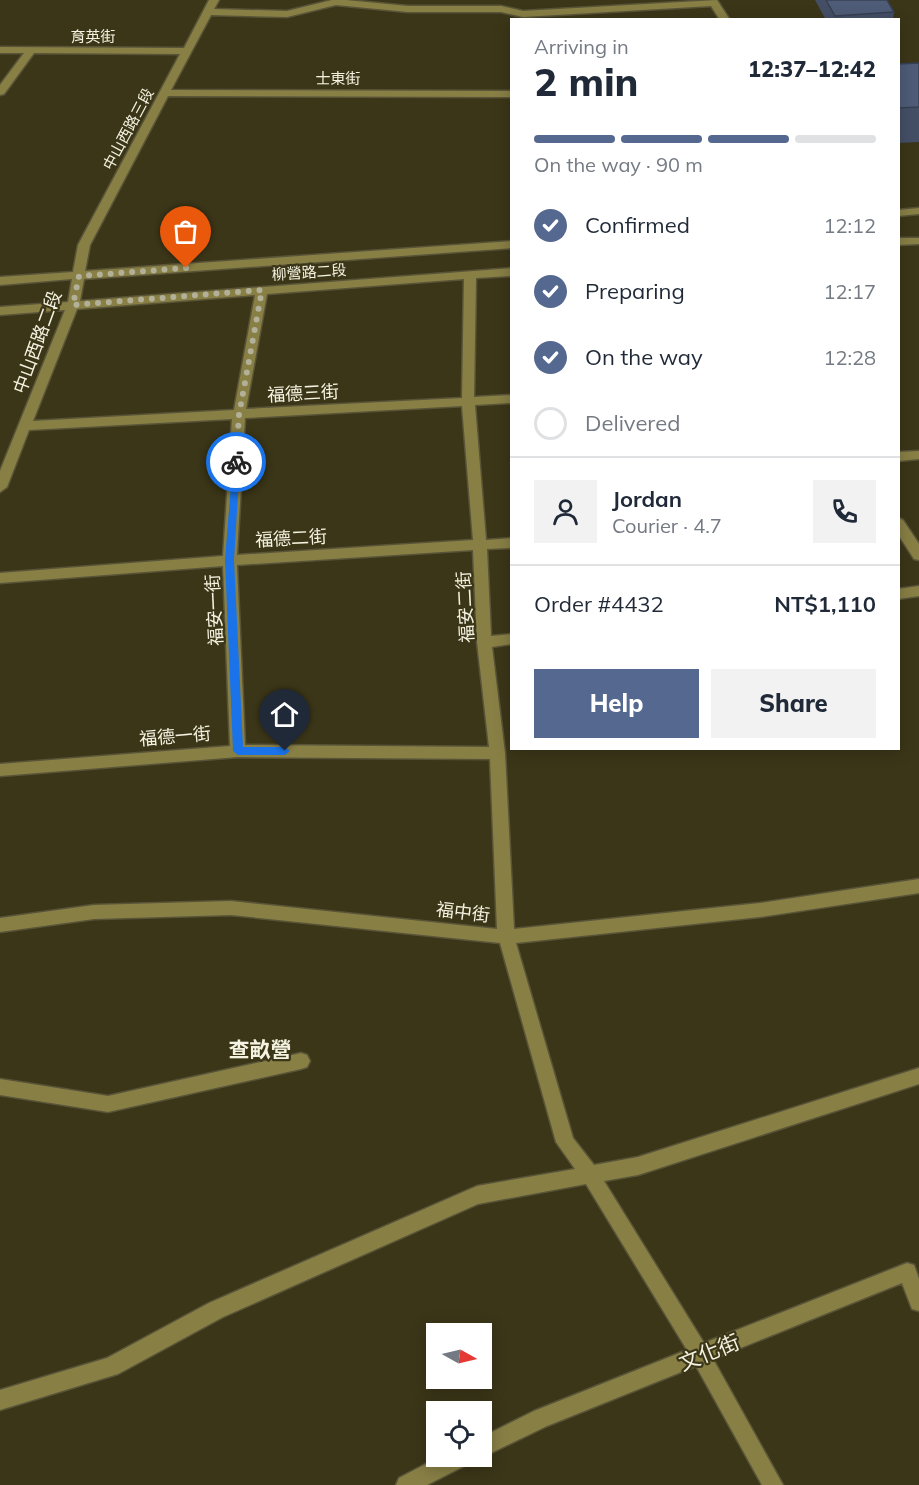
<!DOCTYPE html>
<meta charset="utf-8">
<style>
:root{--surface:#fff;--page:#f2f2f3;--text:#1f2937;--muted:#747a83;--line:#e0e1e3;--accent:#556890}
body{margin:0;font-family:Mulish,"Noto Sans TC",sans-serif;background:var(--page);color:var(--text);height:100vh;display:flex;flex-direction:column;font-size:22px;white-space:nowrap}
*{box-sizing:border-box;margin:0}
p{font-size:20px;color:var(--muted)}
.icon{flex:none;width:33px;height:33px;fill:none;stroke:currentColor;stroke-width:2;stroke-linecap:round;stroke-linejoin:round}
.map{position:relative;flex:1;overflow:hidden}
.sheet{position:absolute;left:510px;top:18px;width:390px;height:732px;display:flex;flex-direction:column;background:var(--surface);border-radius:0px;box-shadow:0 3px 15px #0003}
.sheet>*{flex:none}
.needle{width:39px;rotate:98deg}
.tools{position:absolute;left:426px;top:1323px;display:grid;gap:12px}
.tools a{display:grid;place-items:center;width:66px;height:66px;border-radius:0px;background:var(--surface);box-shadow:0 3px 15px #0003;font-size:30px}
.pin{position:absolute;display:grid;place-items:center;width:51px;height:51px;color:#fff;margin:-62px -26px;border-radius:50% 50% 50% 0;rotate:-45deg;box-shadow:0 0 6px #0007}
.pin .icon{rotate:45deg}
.courier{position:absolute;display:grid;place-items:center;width:60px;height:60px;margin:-30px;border:4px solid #1a73e8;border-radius:50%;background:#fff;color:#222;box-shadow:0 2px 8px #0007}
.overview em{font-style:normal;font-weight:800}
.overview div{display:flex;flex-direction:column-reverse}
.overview{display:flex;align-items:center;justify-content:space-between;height:102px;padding:0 24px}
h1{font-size:39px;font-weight:800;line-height:45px}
.bar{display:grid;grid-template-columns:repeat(4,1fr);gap:9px 6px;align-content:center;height:72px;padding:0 24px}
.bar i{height:8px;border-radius:4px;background:var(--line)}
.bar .selected{background:var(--accent)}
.bar p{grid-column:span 4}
.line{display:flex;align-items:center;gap:15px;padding:0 24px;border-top:2px solid var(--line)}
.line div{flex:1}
.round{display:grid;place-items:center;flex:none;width:63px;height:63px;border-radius:0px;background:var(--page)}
ol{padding:0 24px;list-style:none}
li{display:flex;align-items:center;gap:18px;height:66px}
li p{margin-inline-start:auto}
li .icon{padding:6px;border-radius:50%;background:var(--accent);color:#fff;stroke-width:4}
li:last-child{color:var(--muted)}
li i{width:33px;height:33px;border:3px solid var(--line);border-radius:50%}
.cta{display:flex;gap:12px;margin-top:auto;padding:12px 24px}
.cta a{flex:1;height:69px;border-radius:0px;background:var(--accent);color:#fff;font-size:24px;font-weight:800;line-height:69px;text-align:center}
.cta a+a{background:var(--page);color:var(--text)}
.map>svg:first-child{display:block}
</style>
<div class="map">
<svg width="919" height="1485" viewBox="0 0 919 1485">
<rect width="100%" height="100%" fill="#3b3618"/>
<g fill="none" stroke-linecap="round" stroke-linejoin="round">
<!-- minor casing -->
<g stroke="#595438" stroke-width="3">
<path id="minor" d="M209 0H219L214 9 287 11 332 0H346L408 6H501L523 11 717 0 730 20H720L711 6 523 17 501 12H408L336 5 287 17 211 15 171 90 512 91V97L168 96 90 245 85 271 512 241V248L84 279 80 301 512 268V276L476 278 474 397 512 395V403L475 405 486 540 512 538V548L487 549 491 636 512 634V644L492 647 505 753 514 929 760 903 919 879V893L760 917 516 943 573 1138 594 1165 638 1157 919 1068V1084L638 1175 604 1181 704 1343 907 1263 914 1265 919 1279V1311L912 1309 902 1283 713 1359 783 1485H762L696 1366 547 1426 489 1454 482 1457 481 1456 482 1437 534 1411 687 1350 586 1184 478 1204 223 1317 118 1374 0 1410V1390L107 1358 209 1303 477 1186 575 1169 556 1142 500 943 231 915 94 919 0 932V918L94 905 231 901 497 929 490 759 238 757 0 776V764L230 746 223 566 0 583V573L223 556 232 419 29 430 7 487 0 492V471L65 310 0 315V307L68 302 72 279 0 285V277L73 272 78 245 180 54 34 53 4 94 0 95V85L24 53H0V47L184 48ZM464 279 462 398 246 409 267 294ZM255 295 234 410 33 421 77 309ZM462 406 473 540 237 555 245 418ZM473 550 477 642 489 747 245 745 237 565Z
M919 208V214L898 216V210Z
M898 238H919V244L898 245Z
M919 451V459L898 461V452Z
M898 518 903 520 919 544V560L914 559 898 534Z
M919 586V596L898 599V589Z
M301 1053 307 1055 310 1061 307 1067 301 1069 108 1112 0 1095V1079L108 1096Z
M441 1456H473L470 1463 427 1485H396L399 1478Z"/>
</g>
<!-- minor -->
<use href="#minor" fill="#887f45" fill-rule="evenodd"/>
</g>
<!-- wall -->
<path fill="#444f66" d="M815 0H887L894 12 893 20H826Z
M919 63V142L898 143V64Z"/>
<!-- building -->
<path fill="#4f5c77" stroke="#374053" stroke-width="1.5" d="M826 0H887L894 12 835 16Z
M919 63V107L898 108V64Z"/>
<!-- route -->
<path fill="#1a73e8" d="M233 460 240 462 234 560 243 747H285L290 751 285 755H238L233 751 225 560Z"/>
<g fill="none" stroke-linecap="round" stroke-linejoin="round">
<!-- done -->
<path stroke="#b3b09a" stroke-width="6" stroke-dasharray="0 10.8" d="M186 268 79 276 73 305 262 290 239 415 236 462"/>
</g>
<g text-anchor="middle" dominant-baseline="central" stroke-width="4.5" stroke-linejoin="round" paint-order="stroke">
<!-- far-street labels -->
<g font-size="15" fill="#f4f2e0" stroke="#3b3618">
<text x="93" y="36">育英街</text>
<text x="338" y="78">士東街</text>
<text transform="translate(128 129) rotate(-62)">中山西路三段</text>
<text transform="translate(309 272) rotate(-4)">柳營路二段</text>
</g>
<!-- street labels -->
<g font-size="18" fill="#f4f2e0" stroke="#3b3618">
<text transform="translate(37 342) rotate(-70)">中山西路二段</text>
<text transform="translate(303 393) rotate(-3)">福德三街</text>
<text transform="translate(291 538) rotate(-3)">福德二街</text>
<text transform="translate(465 607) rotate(-93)">福安二街</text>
<text transform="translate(214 610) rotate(-93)">福安一街</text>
<text transform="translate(175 736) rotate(-5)">福德一街</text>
<text transform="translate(463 912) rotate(7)">福中街</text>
</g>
<!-- quarter labels -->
<g font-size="21" font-weight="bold" fill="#f4f2e0" stroke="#3b3618">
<text x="260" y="1049">查畝營</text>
</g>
<!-- near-street labels -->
<g font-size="21" fill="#f4f2e0" stroke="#3b3618">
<text transform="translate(709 1352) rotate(-22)">文化街</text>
</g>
</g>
</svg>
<div class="tools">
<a><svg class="needle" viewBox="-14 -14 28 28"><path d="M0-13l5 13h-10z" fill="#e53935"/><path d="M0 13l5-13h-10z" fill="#747a83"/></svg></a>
<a><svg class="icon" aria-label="locate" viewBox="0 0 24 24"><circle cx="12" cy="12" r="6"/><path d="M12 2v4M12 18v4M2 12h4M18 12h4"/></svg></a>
</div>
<div class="pin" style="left:186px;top:268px;background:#ea580c"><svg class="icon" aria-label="bag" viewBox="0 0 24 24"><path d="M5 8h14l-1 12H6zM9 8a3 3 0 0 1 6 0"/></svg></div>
<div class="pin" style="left:285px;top:751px;background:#1f2937"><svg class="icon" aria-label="home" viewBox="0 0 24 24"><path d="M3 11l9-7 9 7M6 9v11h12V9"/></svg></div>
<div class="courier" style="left:236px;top:462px"><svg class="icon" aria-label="bike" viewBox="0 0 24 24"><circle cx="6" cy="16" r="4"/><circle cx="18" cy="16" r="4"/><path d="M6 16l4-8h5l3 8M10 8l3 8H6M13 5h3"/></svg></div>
<section class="sheet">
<div class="overview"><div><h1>2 min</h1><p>Arriving in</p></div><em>12:37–12:42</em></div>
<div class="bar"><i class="selected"></i><i class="selected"></i><i class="selected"></i><i></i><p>On the way · 90 m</p></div>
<ol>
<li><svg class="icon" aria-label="check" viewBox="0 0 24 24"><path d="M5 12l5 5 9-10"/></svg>Confirmed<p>12:12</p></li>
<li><svg class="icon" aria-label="check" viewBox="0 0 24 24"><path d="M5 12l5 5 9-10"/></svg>Preparing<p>12:17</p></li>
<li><svg class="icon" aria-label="check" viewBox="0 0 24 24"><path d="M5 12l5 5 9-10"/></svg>On the way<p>12:28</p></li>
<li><i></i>Delivered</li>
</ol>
<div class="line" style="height:108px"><a class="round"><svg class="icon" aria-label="person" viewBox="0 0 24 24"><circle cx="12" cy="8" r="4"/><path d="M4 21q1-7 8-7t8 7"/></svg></a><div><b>Jordan</b><p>Courier · 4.7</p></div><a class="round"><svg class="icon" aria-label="phone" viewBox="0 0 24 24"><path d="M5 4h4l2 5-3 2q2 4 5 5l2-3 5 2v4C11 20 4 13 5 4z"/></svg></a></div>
<div class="line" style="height:78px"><div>Order #4432</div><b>NT$1,110</b></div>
<div class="cta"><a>Help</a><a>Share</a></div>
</section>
</div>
